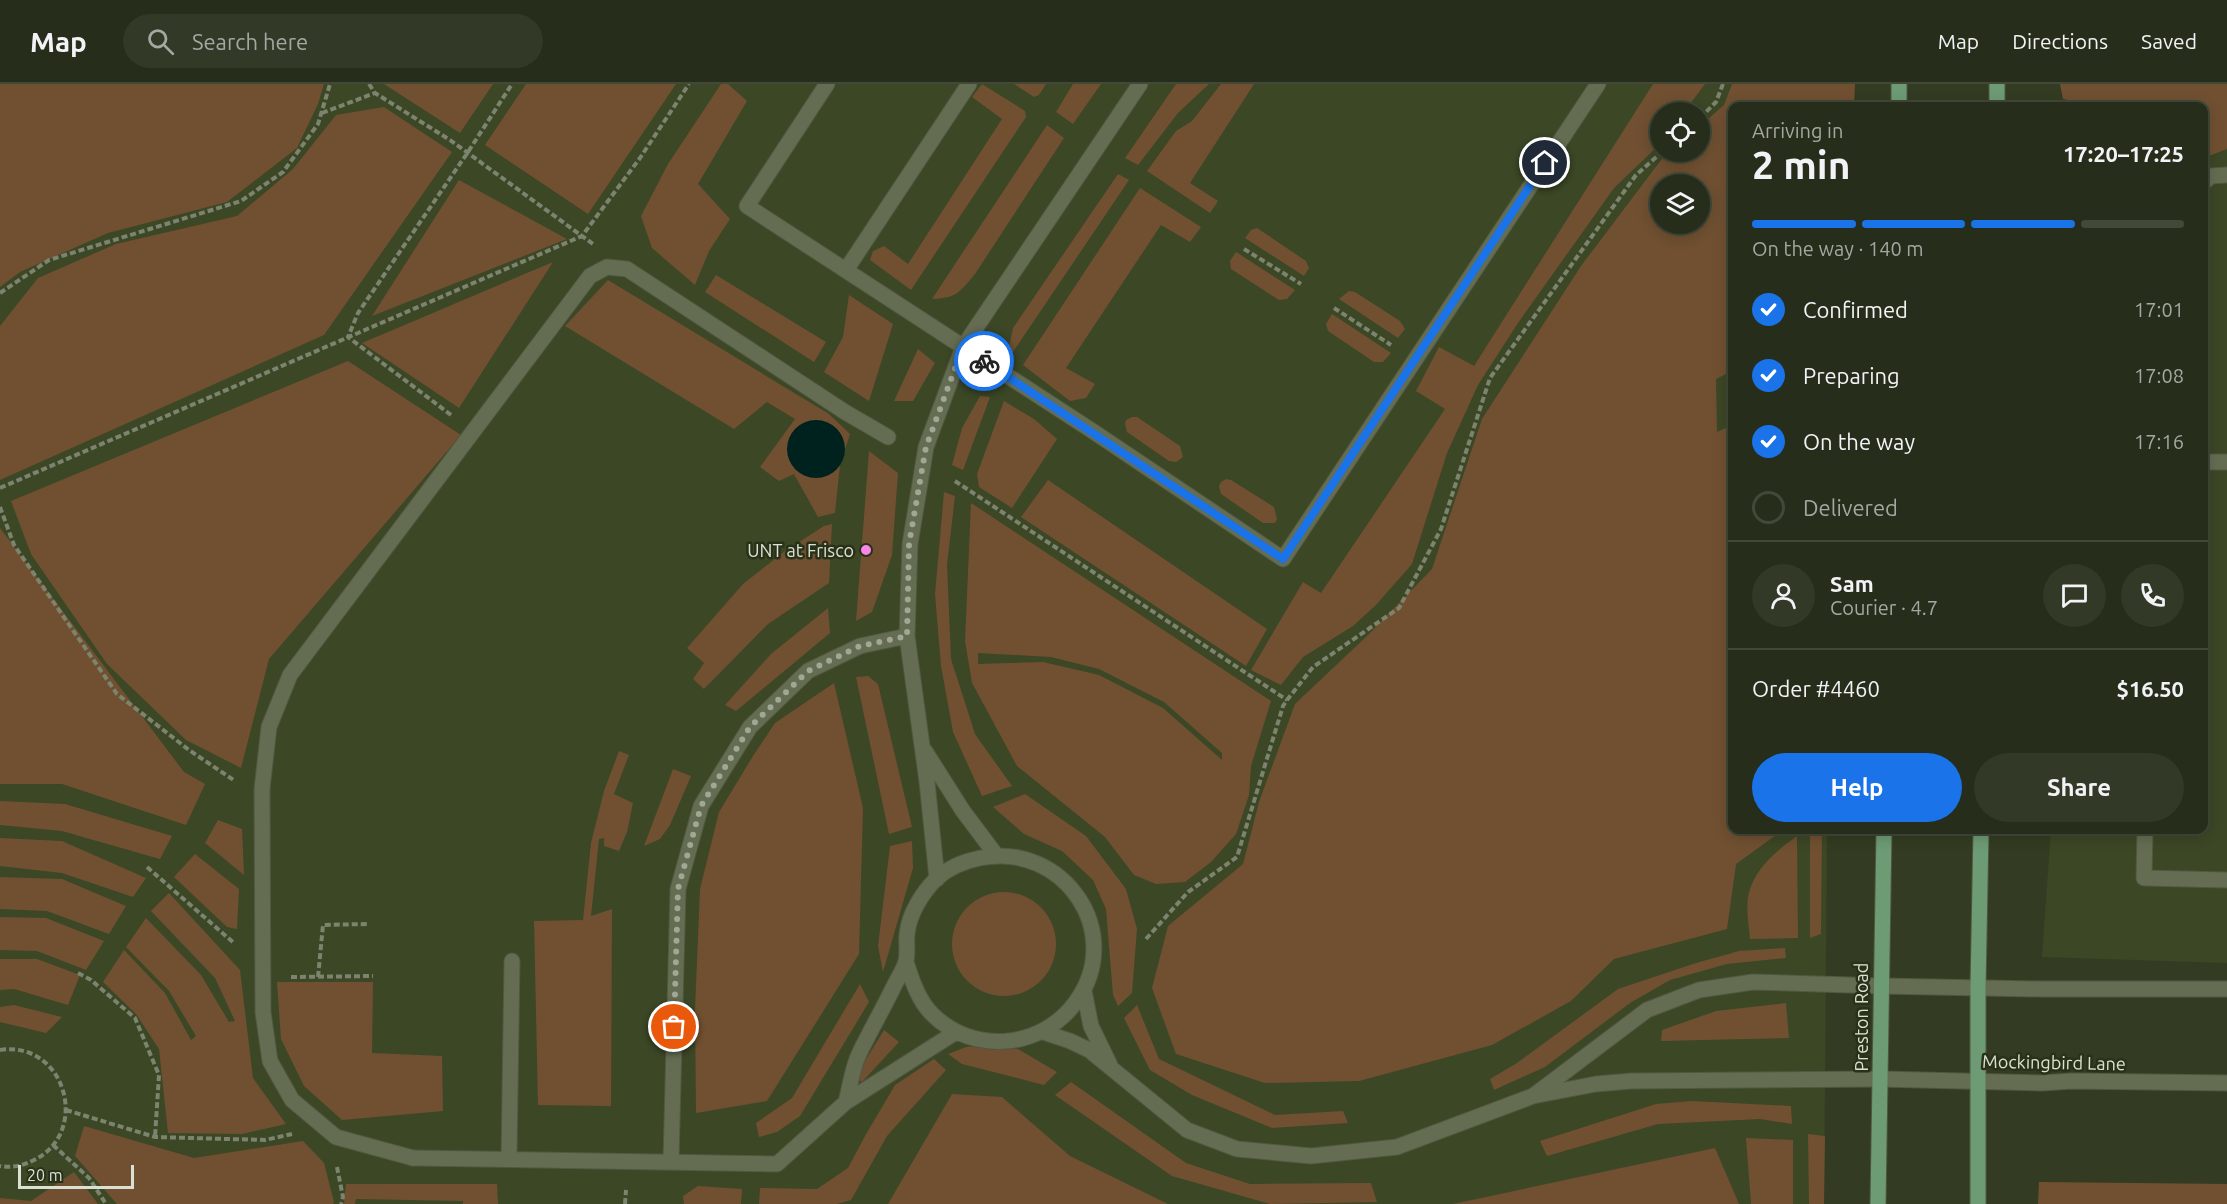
<!DOCTYPE html>
<meta charset="utf-8">
<style>
:root{--surface:#262d1a;--page:#323927;--text:#f1f3f6;--muted:#a4a8a2;--line:#424939;--accent:#1a73e8}
body{margin:0;font-family:Ubuntu,sans-serif;background:var(--page);color:var(--text);height:100vh;display:flex;flex-direction:column;font-size:22px;white-space:nowrap}
*{box-sizing:border-box;margin:0}
p{font-size:20px;color:var(--muted)}
.icon{flex:none;width:33px;height:33px;fill:none;stroke:currentColor;stroke-width:2;stroke-linecap:round;stroke-linejoin:round}
.map{position:relative;flex:1;overflow:hidden}
.panel{position:absolute;left:1728px;top:18px;width:480px;height:732px;display:flex;flex-direction:column;background:var(--surface);border-radius:12px;box-shadow:0 3px 15px #0003,0 0 0 2px var(--line)}
.panel>*{flex:none}
.controls{position:absolute;left:1650px;top:18px;display:grid;gap:12px}
.controls a{display:grid;place-items:center;width:60px;height:60px;border-radius:50%;background:var(--surface);box-shadow:0 3px 15px #0003,0 0 0 2px var(--line);font-size:30px}
.scale{position:absolute;left:18px;bottom:15px;width:116px;box-sizing:border-box;padding-left:6px;border:3px solid #dbe1d2;border-top:0;font-size:16px;line-height:21px;white-space:nowrap;color:#dbe1d2;-webkit-text-stroke:4px #293119;paint-order:stroke}
.pin{position:absolute;display:grid;place-items:center;width:51px;height:51px;color:#fff;margin:-26px;border:3px solid #fff;border-radius:50%;box-shadow:0 2px 6px #0007}
.courier{position:absolute;display:grid;place-items:center;width:60px;height:60px;margin:-30px;border:4px solid #1a73e8;border-radius:50%;background:#fff;color:#222;box-shadow:0 2px 8px #0007}
.headline em{font-style:normal;font-weight:600}
.headline div{display:flex;flex-direction:column-reverse}
.headline{display:flex;align-items:center;justify-content:space-between;height:102px;padding:0 24px}
h1{font-size:39px;font-weight:600;line-height:45px}
.bar{display:grid;grid-template-columns:repeat(4,1fr);gap:9px 6px;align-content:center;height:72px;padding:0 24px}
.bar i{height:8px;border-radius:4px;background:var(--line)}
.bar .selected{background:var(--accent)}
.bar p{grid-column:span 4}
.line{display:flex;align-items:center;gap:15px;padding:0 24px;border-top:2px solid var(--line)}
.line div{flex:1}
.round{display:grid;place-items:center;flex:none;width:63px;height:63px;border-radius:32px;background:var(--page)}
ol{padding:0 24px;list-style:none}
li{display:flex;align-items:center;gap:18px;height:66px}
li p{margin-inline-start:auto}
li .icon{padding:6px;border-radius:50%;background:var(--accent);color:#fff;stroke-width:4}
li:last-child{color:var(--muted)}
li i{width:33px;height:33px;border:3px solid var(--line);border-radius:50%}
.button{display:flex;gap:12px;margin-top:auto;padding:12px 24px}
.button a{flex:1;height:69px;border-radius:36px;background:var(--accent);color:#fff;font-size:24px;font-weight:600;line-height:69px;text-align:center}
.button a+a{background:var(--page);color:var(--text)}
header{display:flex;align-items:center;gap:36px;box-sizing:border-box;height:84px;padding:0 30px;background:var(--surface);border-bottom:2px solid var(--line)}
header strong{font-size:28px}
nav{display:flex;gap:33px;margin-inline-start:auto;font-size:21px}
.search{width:420px;height:54px;background:var(--page);display:flex;align-items:center;gap:15px;box-sizing:border-box;padding:0 21px;border-radius:33px;color:var(--muted);font-size:22px}
.map>svg:first-child{display:block}
</style>
<header>
<strong>Map</strong>
<div class="search"><svg class="icon" aria-label="search" viewBox="0 0 24 24"><circle cx="10" cy="10" r="6"/><path d="M15 15l6 6"/></svg>Search here</div>
<nav><a>Map</a><a>Directions</a><a>Saved</a></nav>
</header>
<div class="map">
<svg width="2227" height="1120" viewBox="0 0 2227 1120">
<rect width="100%" height="100%" fill="#333c22"/>
<!-- built -->
<path fill="#3c4726" fill-rule="evenodd" d="M308 0H1832L1732 22V746H1827L1824 1120H0V187ZM1660 28H1700V68H1660ZM1660 100H1700V140H1660Z
M2227 65V879L2042 873 2051 746H2204V74Z"/>
<!-- green -->
<path fill="#705031" fill-rule="evenodd" d="M0 0H324L318 20 297 64 227 118 108 149 20 188 0 203Z
M384 0H493L460 49Z
M526 0H676L588 130 485 61Z
M721 0H728L747 17 698 100 730 135 709 167 695 201 652 164 641 132 668 80Z
M982 0 1025 27 1026 33 911 206 870 176 873 167 884 162 908 180 1002 35 972 13Z
M1014 0H1046L1039 11 1034 13Z
M1073 0H1101L1073 40 1056 28Z
M1176 0H1209L1178 29 1138 81 1125 74Z
M1221 0H1254L1190 99 1218 117 1210 129 1147 87 1176 47 1192 37Z
M1653 0H1705L1684 28H1660V60L1614 104 1518 239 1478 301 1447 369 1412 480 1376 521 1353 542 1303 573 1281 601 1251 586 1303 498 1321 509 1445 325 1416 307 1439 263 1474 282Z
M1732 0H1855L1854 22H1732V287L1716 295 1717 348 1732 341V746H1783L1736 780 1727 845 1614 875 1571 917 1492 961 1359 997 1265 999 1176 970 1152 904 1168 842 1243 780 1259 718 1295 620 1368 551 1432 485 1482 335 1581 182 1661 76 1671 68H1700V42L1724 21ZM1660 100H1700V140H1660Z
M2060 0H2227V65L2204 74V22H2088L2086 20 2063 15Z
M384 23 452 68 324 251 0 396V242L38 194 116 160 237 132 293 85 336 31Z
M1047 41 1064 54 975 190C960 208 957 214 932 215Z
M1118 90 1129 96 1011 271 1009 263 1013 244Z
M459 96 567 155 372 232Z
M1140 104 1201 143 1190 158 1161 141 1066 284 1095 300 1086 314 1070 317 1023 281Z
M1257 144 1306 177 1309 184 1304 192 1245 154 1251 146Z
M1236 168 1295 206 1287 215 1279 216 1231 185 1230 177Z
M553 178 459 324 362 259Z
M716 191 826 258 814 278 705 208Z
M608 196 829 330 850 350 840 381 835 429 818 433 794 390 779 397 760 383 795 335 767 318 734 345 565 242Z
M1349 207 1355 208 1400 237 1405 245 1398 254 1339 215Z
M849 211 893 240 869 317 824 288 843 253Z
M1332 230 1391 269 1383 278H1374L1328 247 1326 240Z
M918 265 935 279 913 317H894Z
M348 277 461 351 269 575 241 684 186 656 107 580 31 470 11 417Z
M980 312 990 313 963 386 952 381 962 344Z
M1004 317 1034 335 1057 355 1012 424 979 403 977 390Z
M1132 333H1137L1180 362 1183 373 1176 378 1169 377 1127 348 1125 340 1126 336Z
M869 367 898 389 892 471 872 528 856 537Z
M1226 395 1231 396 1274 423 1277 435 1275 439H1263L1221 410 1219 402 1221 398Z
M1048 396 1267 545 1246 582 1021 433Z
M944 408 955 412 947 481 951 575 975 650 1012 702 982 712 953 648 941 582 935 510Z
M971 419 1271 617 1251 682 1249 711 1236 750 1211 778 1185 798 1156 800 1134 791 1105 753 1017 682 972 599 965 557ZM978 569 1051 573 1099 585 1164 618 1222 669V676L1163 624 1099 591 1043 578 978 580Z
M832 440 829 499 768 540 704 605 693 595 704 579 687 564 743 500 785 467 824 442Z
M0 444 184 688 205 700 186 741 62 700H0Z
M828 524 830 549 736 627 725 621 771 570Z
M868 592 878 600 912 743 889 750 856 593Z
M834 599 863 724 859 870 767 1017 696 1029 695 925 700 805 719 728 753 672 775 639Z
M619 667 629 671 614 710 633 719 627 748 619 767 604 762V754L599 755 591 832 612 825 611 1022 538 1021 534 837 583 836 591 759 604 707Z
M673 685 691 692 670 741 660 755 644 762Z
M1025 710 1086 752 1126 805 1137 845 1132 909 1118 922 1113 911 1106 825 1093 796 1062 767 1024 750 993 723Z
M0 717 65 720 172 752 160 775 62 747 0 741Z
M218 736 242 745 244 791 205 759Z
M1810 746H1822L1821 850 1810 854Z
M1797 752 1798 854 1750 855C1749 842 1746 826 1748 813 1753 786 1776 767 1797 752Z
M0 754 62 757 146 794 133 813 62 789 0 782Z
M912 757 913 784 883 888 878 862 890 762Z
M195 770 239 805 237 845 227 843 174 793Z
M0 793 62 795 126 822 109 850 47 827 0 825Z
M952 860a52 52 0 1 1 104 0a52 52 0 1 1-104 0Z
M169 809 240 886 253 994 286 1040 242 1050 168 1049 159 965 136 930 103 898 124 866 165 909 191 956 196 952 169 907 126 863 146 834 201 891 229 938 235 937 215 894 151 827Z
M0 833 46 834 104 857 86 886 37 867 0 866Z
M1785 864 1786 874 1727 880 1670 896 1630 919 1545 983 1494 1006 1490 995 1517 979 1618 905 1696 879 1739 867Z
M0 875H37L80 891 68 921 14 905 0 906Z
M277 898H373L372 969 442 972 443 1027 342 1036 304 1002 281 955Z
M860 900 869 918 800 1032 777 1048 759 1053 756 1039 792 1014Z
M1786 919 1789 954 1661 957 1662 946 1716 927Z
M14 921 62 933 46 949 0 938V923Z
M1137 921 1159 975 1275 1031 1343 1027 1348 1039 1272 1044 1192 1011 1150 986 1124 934Z
M884 946 899 958 862 998 857 995 860 985Z
M991 961 1018 965 1057 988 1044 1001 962 980 948 970 966 963Z
M934 975 946 986 887 1052 851 1116 837 1120H759L760 1104 817 1105 848 1084 865 1052 895 1001Z
M1071 998 1186 1079 1250 1100 1371 1099 1377 1118 1270 1120 1172 1092 1055 1011Z
M952 1010 1002 1013 1070 1072 1168 1120H888Z
M1692 1017 1791 1022 1792 1040 1760 1035 1658 1040 1547 1072 1540 1057 1656 1020Z
M84 1042 194 1074 303 1057 324 1079 334 1118 333 1120H117L75 1072Z
M1808 1050 1825 1052 1824 1120H1809Z
M1746 1054 1793 1056V1120H1751Z
M1715 1064 1739 1120H1452H1453Z
M74 1088 98 1120H0V1114L31 1117Z
M2039 1098 2227 1100V1120H2038Z
M346 1100H497L498 1120H463V1117L356 1115 355 1120H344Z
M698 1102 742 1105 741 1120H684L683 1112Z"/>
<!-- water -->
<path fill="#00221e" d="M787 365a29 29 0 1 1 58 0a29 29 0 1 1-58 0Z"/>
<g fill="none" stroke-linecap="round" stroke-linejoin="round">
<!-- lane casing -->
<g stroke="#515842" stroke-width="17">
<path id="lane" d="M827 0 747 122 1094 348 1283 475 1598 0
M2204 98 2211 92 2227 91
M846 186 969 0
M2204 378H2227
M925 667 963 727 996 771
M2145 746 2144 794 2227 796
M937 795 927 698 907 552 910 460 926 363 963 263 1140 0
M1084 907 1091 942 1110 981
M1043 948 1070 957 1089 966 1187 1046 1237 1065 1311 1072 1397 1063 1533 1012
M1880 995 1631 997 1596 1000 1533 1012 1647 926 1699 906 1753 898 1881 902
M846 1018C850 1003 852 985 859 970 870 947 883 925 894 902 898 894 904 885 906 877 908 869 906 859 907 850 909 830 922 809 936 795 948 784 965 777 980 774 1064 757 1127 850 1075 919 1041 965 973 971 932 930 918 916 912 896 906 878
M413 1074 777 1080 846 1018 956 948
M509 1074 512 877
M671 1077 678 805 701 722 750 643 808 587 860 562 907 552"/>
</g>
<!-- street casing -->
<g stroke="#515842" stroke-width="17">
<path id="street" d="M1881 902 2040 905H2227
M1880 995 2042 999 2072 997 2227 999
M413 1074 336 1053 292 1016 270 977 263 928 262 705 269 643 290 591 590 192 607 183 627 185 845 328 888 353"/>
</g>
<!-- primary casing -->
<g stroke="#515842" stroke-width="17">
<path id="primary" d="M1899 22V0
M1997 22V0
M1878 1120 1884 746
M1978 1120V905L1981 746"/>
</g>
<!-- path -->
<path stroke="#7c836e" stroke-width="4" stroke-dasharray="6 3" stroke-linecap="butt" d="M369 0 375 9 450 56 593 160
M322 29 375 9
M1700 34 1716 18 1723 0
M1244 165 1301 200
M0 209 49 176 241 117 283 88 318 40 330 0
M1334 224 1391 261
M451 331 348 253 358 229 468 68 512 0
M955 397 1287 616
M0 404 582 152 640 74 689 0
M0 423 14 461 117 610 189 666 235 697
M147 783 235 860
M1146 855 1188 808 1237 773 1283 622 1287 616 1313 583 1399 524 1441 445 1490 294 1636 91 1662 68
M78 889 91 896 135 934 159 991 155 1053
M291 893 373 892
M318 893 323 841 367 840
M0 966C66 956 92 1050 32 1077 22 1082 11 1084 0 1082
M66 1026 155 1053 265 1056 292 1050
M53 1061 89 1094 106 1120
M337 1083 343 1113 341 1120
M625 1120 626 1106"/>
<!-- lane -->
<use href="#lane" stroke="#646d52" stroke-width="15"/>
<!-- street -->
<use href="#street" stroke="#646d52" stroke-width="15"/>
<!-- primary -->
<use href="#primary" stroke="#6d9b74" stroke-width="15"/>
</g>
<g fill="none" stroke-linecap="round" stroke-linejoin="round">
<!-- done -->
<path stroke="#a0a794" stroke-width="6" stroke-dasharray="0 10.8" d="M674 943 678 805 701 722 750 643 808 587 860 562 907 552 909 460 926 363 963 263 984 277"/>
<!-- route -->
<path stroke="#1a73e8" stroke-width="8" d="M984 277 1283 475 1545 79"/>
</g>
<!-- markers -->
<circle fill="#fa87e7" stroke="#293119" stroke-width="2" cx="866" cy="466" r="6"/>
<g text-anchor="middle" dominant-baseline="central" stroke-width="5" stroke-linejoin="round" paint-order="stroke">
<!-- poi labels -->
<g font-size="18" fill="#dbe1d2" stroke="#293119" text-anchor="end">
<text x="854" y="466">UNT at Frisco</text>
</g>
<!-- street labels -->
<g font-size="18" fill="#dbe1d2" stroke="#293119">
<text transform="translate(1861 933) rotate(-90)">Preston Road</text>
<text transform="translate(2054 978) rotate(1)">Mockingbird Lane</text>
</g>
</g>
</svg>
<div class="controls">
<a><svg class="icon" aria-label="locate" viewBox="0 0 24 24"><circle cx="12" cy="12" r="6"/><path d="M12 2v4M12 18v4M2 12h4M18 12h4"/></svg></a>
<a><svg class="icon" aria-label="layers" viewBox="0 0 24 24"><path d="M12 4l9 5-9 5-9-5zM3 14l9 5 9-5"/></svg></a>
</div>
<div class="scale">20 m</div>
<div class="pin" style="left:674px;top:943px;background:#ea580c"><svg class="icon" aria-label="bag" viewBox="0 0 24 24"><path d="M5 8h14l-1 12H6zM9 8a3 3 0 0 1 6 0"/></svg></div>
<div class="pin" style="left:1545px;top:79px;background:#1f2937"><svg class="icon" aria-label="home" viewBox="0 0 24 24"><path d="M3 11l9-7 9 7M6 9v11h12V9"/></svg></div>
<div class="courier" style="left:984px;top:277px"><svg class="icon" aria-label="bike" viewBox="0 0 24 24"><circle cx="6" cy="16" r="4"/><circle cx="18" cy="16" r="4"/><path d="M6 16l4-8h5l3 8M10 8l3 8H6M13 5h3"/></svg></div>
<section class="panel">
<div class="headline"><div><h1>2 min</h1><p>Arriving in</p></div><em>17:20–17:25</em></div>
<div class="bar"><i class="selected"></i><i class="selected"></i><i class="selected"></i><i></i><p>On the way · 140 m</p></div>
<ol>
<li><svg class="icon" aria-label="check" viewBox="0 0 24 24"><path d="M5 12l5 5 9-10"/></svg>Confirmed<p>17:01</p></li>
<li><svg class="icon" aria-label="check" viewBox="0 0 24 24"><path d="M5 12l5 5 9-10"/></svg>Preparing<p>17:08</p></li>
<li><svg class="icon" aria-label="check" viewBox="0 0 24 24"><path d="M5 12l5 5 9-10"/></svg>On the way<p>17:16</p></li>
<li><i></i>Delivered</li>
</ol>
<div class="line" style="height:108px"><a class="round"><svg class="icon" aria-label="person" viewBox="0 0 24 24"><circle cx="12" cy="8" r="4"/><path d="M4 21q1-7 8-7t8 7"/></svg></a><div><b>Sam</b><p>Courier · 4.7</p></div><a class="round"><svg class="icon" aria-label="chat" viewBox="0 0 24 24"><path d="M4 5h16v11H9l-5 4z"/></svg></a><a class="round"><svg class="icon" aria-label="phone" viewBox="0 0 24 24"><path d="M5 4h4l2 5-3 2q2 4 5 5l2-3 5 2v4C11 20 4 13 5 4z"/></svg></a></div>
<div class="line" style="height:78px"><div>Order #4460</div><b>$16.50</b></div>
<div class="button"><a>Help</a><a>Share</a></div>
</section>
</div>
